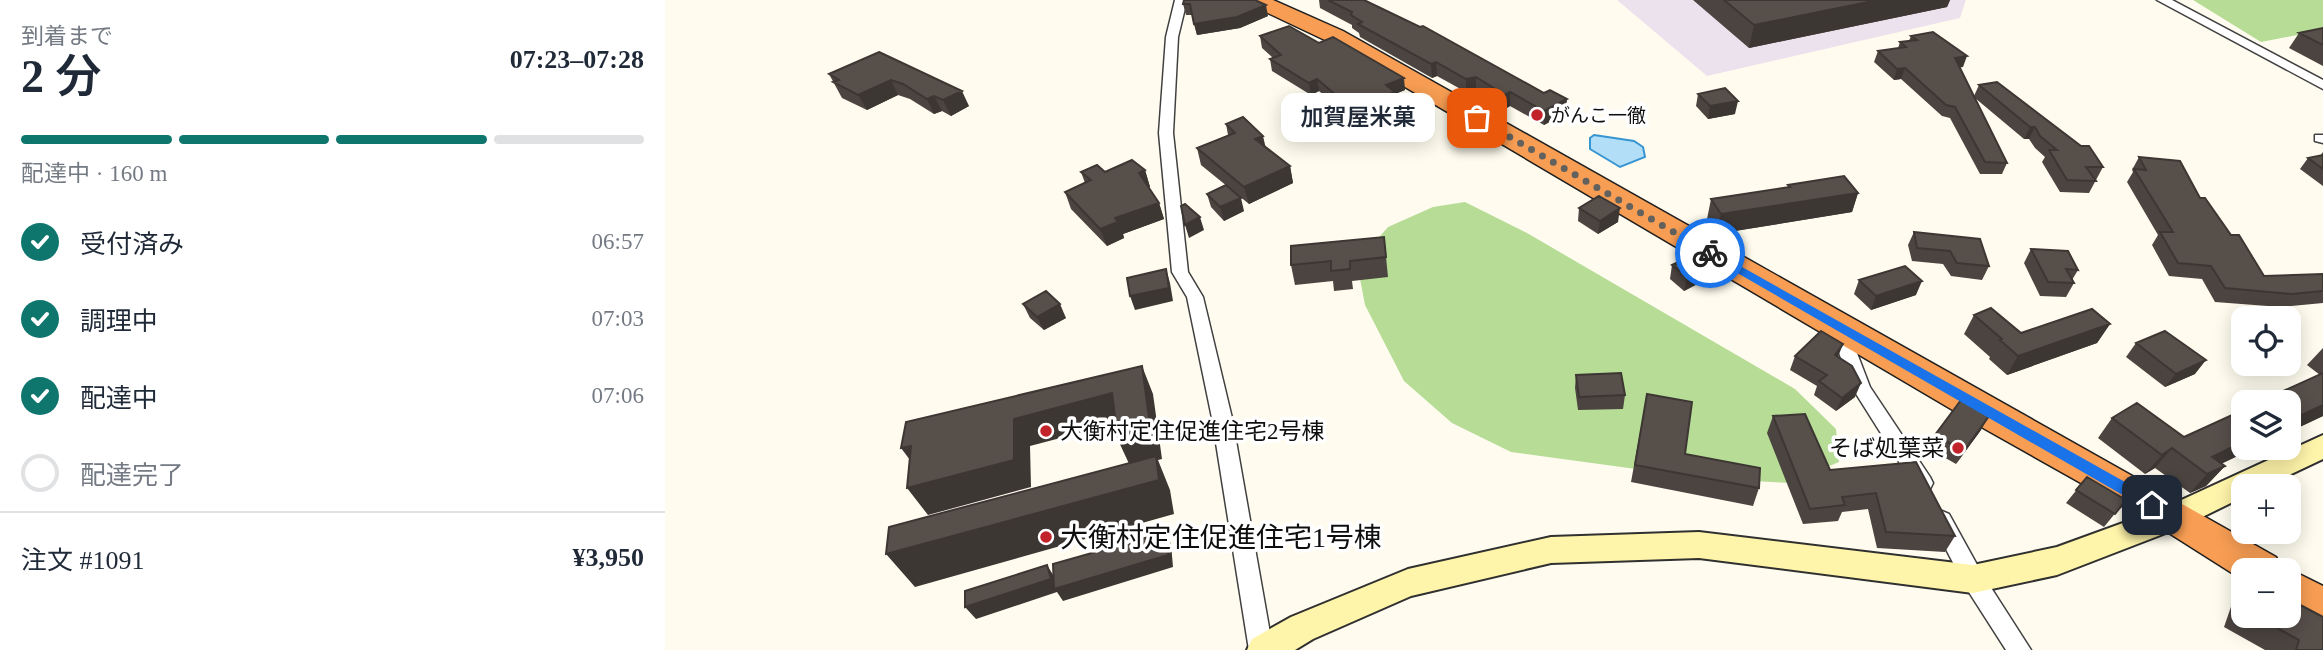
<!DOCTYPE html>
<html lang="ja">
<meta charset="utf-8">
<style>
:root{--surface:#fff;--page:#f6f6f7;--text:#1f2937;--muted:#747a83;--line:#e0e1e3;--accent:#0f766e}
body{margin:0;font-family:"Times New Roman","Noto Sans JP",serif;background:var(--page);color:var(--text);height:100vh;display:flex;flex-direction:column;font-size:26px;white-space:nowrap}
*{box-sizing:border-box;margin:0}
p{font-size:23px;color:var(--muted)}
.icon{flex:none;width:38px;height:38px;fill:none;stroke:currentColor;stroke-width:2;stroke-linecap:round;stroke-linejoin:round}
.map{position:relative;flex:1;overflow:hidden}
.details{display:flex;flex-direction:column;background:var(--surface);width:665px}
.details>*{flex:none}
.controls{position:absolute;left:1566px;top:306px;display:grid;gap:14px}
.controls a{display:grid;place-items:center;width:70px;height:70px;border-radius:14px;background:var(--surface);box-shadow:0 4px 18px #0003;font-size:35px}
.pin{position:absolute;display:grid;place-items:center;width:60px;height:60px;color:#fff;margin:-30px;border-radius:14px;box-shadow:0 4px 10px #0006}
.courier{position:absolute;display:grid;place-items:center;width:70px;height:70px;margin:-35px;border:5px solid #1a73e8;border-radius:50%;background:#fff;color:#222;box-shadow:0 2px 9px #0007}
.bubble{position:absolute;height:49px;border-radius:14px;background:var(--surface);box-shadow:0 4px 18px #0003;font-size:23px;font-weight:600;line-height:49px;text-align:center}
.summary em{font-style:normal;font-weight:600}
.summary div{display:flex;flex-direction:column-reverse}
.summary{display:flex;align-items:center;justify-content:space-between;height:119px;padding:0 21px}
h1{font-size:46px;font-weight:600;line-height:52px}
.bar{display:grid;grid-template-columns:repeat(4,1fr);gap:10px 7px;align-content:center;height:84px;padding:0 21px}
.bar i{height:9px;border-radius:5px;background:var(--line)}
.bar .active{background:var(--accent)}
.bar p{grid-column:span 4}
.line{display:flex;align-items:center;gap:18px;padding:0 21px;border-top:2px solid var(--line)}
.line div{flex:1}
ol{padding:0 21px;list-style:none}
li{display:flex;align-items:center;gap:21px;height:77px}
li p{margin-inline-start:auto}
li .icon{padding:7px;border-radius:50%;background:var(--accent);color:#fff;stroke-width:4}
li:last-child{color:var(--muted)}
li i{width:38px;height:38px;border:4px solid var(--line);border-radius:50%}
main{display:flex;flex:1;min-height:0}
.map>svg:first-child{display:block}
</style>
<main>
<section class="details">
<div class="summary"><div><h1>2 分</h1><p>到着まで</p></div><em>07:23–07:28</em></div>
<div class="bar"><i class="active"></i><i class="active"></i><i class="active"></i><i></i><p>配達中 · 160 m</p></div>
<ol>
<li><svg class="icon" aria-label="check" viewBox="0 0 24 24"><path d="M5 12l5 5 9-10"/></svg>受付済み<p>06:57</p></li>
<li><svg class="icon" aria-label="check" viewBox="0 0 24 24"><path d="M5 12l5 5 9-10"/></svg>調理中<p>07:03</p></li>
<li><svg class="icon" aria-label="check" viewBox="0 0 24 24"><path d="M5 12l5 5 9-10"/></svg>配達中<p>07:06</p></li>
<li><i></i>配達完了</li>
</ol>
<div class="line" style="height:91px"><div>注文 #1091</div><b>¥3,950</b></div>
</section>
<div class="map">
<svg width="1658" height="650" viewBox="0 0 1658 650">
<rect width="100%" height="100%" fill="#fffcef"/>
<!-- industrial -->
<path fill="#ece2ed" d="M952 0H1301L1295 18 1042 76Z"/>
<!-- forest -->
<path fill="#b6dc96" d="M1528 0H1658V30L1596 42Z
M800 202 862 233 1130 389 1171 429 1174 462 1124 483 1037 478 846 452 787 423 739 381 700 305 692 263 723 227 768 207Z"/>
<!-- water -->
<path fill="#b2def8" stroke="#3795d1" stroke-width="2" d="M929 135 969 141 978 147 980 157 955 167 925 149V138Z"/>
<g fill="none" stroke-linecap="round" stroke-linejoin="round">
<!-- street casing -->
<g stroke="#414141" stroke-width="3">
<path id="street" d="M510 0H522L513 37 508 133 523 272 538 297 567 418 608 650H584L547 418 522 297 507 272 494 133 501 37Z
M1492 0H1507L1658 80V89Z
M1650 135H1658V143L1650 141Z
M1173 321 1179 323 1182 327 1205 387 1265 477 1268 483 1265 489 1258 491 1251 489 1188 389 1164 327 1167 323Z
M1277 511 1284 514 1316 572 1366 650H1341L1300 586 1266 520 1270 514Z"/>
</g>
<!-- secondary casing -->
<g stroke="#303030" stroke-width="4">
<path id="secondary" d="M1658 435V459L1601 486H1578V497L1519 526 1392 575 1308 593 1034 558 886 563 746 596 648 639 630 650H582L587 639 626 617 743 569 886 537 1034 532 1308 565 1392 547 1499 508Z"/>
</g>
<!-- highway casing -->
<g stroke="#1f1f1f" stroke-width="3">
<path id="highway" d="M581 0H608L678 31 1611 557 1617 570H1578V580L1496 528 1320 429 662 41 584 4Z
M1624 569 1658 586V627L1624 609V570H1619Z"/>
</g>
<!-- street -->
<use href="#street" fill="#fff" fill-rule="evenodd"/>
<!-- secondary -->
<use href="#secondary" fill="#fff5aa" fill-rule="evenodd"/>
<!-- highway -->
<use href="#highway" fill="#f89e54" fill-rule="evenodd"/>
</g>
<!-- wall -->
<path fill="#4b4440" d="M519 0 603 16 575 28 532 35 527 15H521L518 4Z
M654 0H699L901 113 879 125 845 106 840 109 811 91 801 92 772 76 767 78 695 37 694 33 687 28V25L655 8Z
M1028 0H1285L1282 7 1084 48Z
M1658 28V66L1624 48 1634 33Z
M595 36 740 90 730 94 731 104 687 120 654 91 646 95 607 71 605 59 608 58 597 48Z
M1246 36 1298 67H1295L1309 96 1314 85 1438 167 1424 193 1395 192 1377 162 1380 157 1370 148 1364 139H1359L1310 98 1342 163 1337 174H1315L1285 118 1277 116 1236 79 1229 80 1209 62 1213 51 1233 48 1235 42 1244 41Z
M214 52 304 106 286 116 277 111 269 114 245 99 233 95 202 110 177 98 164 74Z
M1033 94 1070 114 1043 119 1031 106Z
M561 124 625 166 628 183 584 204 536 165 532 148 563 135Z
M1658 152V186L1635 169 1643 158 1655 156Z
M1474 157 1535 198 1599 276 1658 274V303L1616 307 1550 302 1537 279 1504 276 1487 245 1493 235 1462 182 1468 172 1467 170Z
M480 170 485 187H484L494 203 499 219 458 234 459 238 442 246 406 209 400 192 420 183 416 172Z
M1123 185 1193 193 1187 212 1051 234 1042 219 1046 199 1122 188Z
M542 194 579 211 559 221 546 207Z
M914 208 953 222 933 234 913 221Z
M1249 232 1324 266 1317 280 1286 276 1278 264 1247 261 1243 245Z
M719 237 723 277 687 281 688 289 669 291 668 281 630 285 626 265Z
M1366 249 1413 270 1407 280 1409 283 1401 297 1375 296 1359 263Z
M1007 265 1042 267 1040 280 1019 291 1005 279Z
M1194 280 1251 295 1206 310 1189 294Z
M358 304 401 318 379 330 365 318Z
M1309 315 1356 333 1445 324 1432 343 1342 375 1324 359 1325 357 1299 334Z
M1471 343 1530 374 1500 387 1461 357Z
M1658 348V416L1624 432V402L1655 375 1642 365Z
M1130 356 1173 357 1190 397 1171 411 1149 395 1152 386 1125 370Z
M911 375 960 395 958 409 913 410 910 388Z
M982 394 1020 454 1094 488 1088 506 966 482Z
M1108 416 1165 470 1251 462 1290 536 1280 552 1212 548 1203 509 1177 512 1173 521 1138 524 1102 433Z
M1447 418 1519 437 1589 448 1556 464 1560 466 1541 486 1525 493 1490 468 1480 474 1433 438Z
M1316 430 1291 464 1263 448 1270 435Z
M1422 477 1461 500 1439 527 1401 503Z
M1578 590V616H1624L1658 650H1600L1559 627 1569 598Z"/>
<!-- shaded-wall -->
<path fill="#3d3734" d="M1213 0H1285L1282 7 1084 48 1089 25Z
M601 5 603 16 575 28 532 35 529 24Z
M1302 56 1298 67 1286 69 1290 58Z
M771 62 772 76 767 78 766 64Z
M1240 68 1236 79 1229 80 1232 69Z
M811 77V91L801 92V79Z
M739 78 740 90 730 94 731 104 687 120 686 108 721 85Z
M652 79 654 91 646 95 644 83Z
M226 80 233 95 202 110 193 95Z
M297 91 304 106 286 116 278 100Z
M845 92V106L840 109V95Z
M269 96 277 111 269 114 262 99Z
M902 99 901 113 879 125V111Z
M1073 101 1070 114 1043 119 1045 106Z
M1365 127H1370L1364 139H1359Z
M598 136 602 153 590 139Z
M625 166 628 183 584 204 579 187Z
M480 170 485 187 479 190 474 173Z
M1193 193 1187 212 1051 234 1056 214Z
M576 198 579 211 559 221 555 207Z
M494 203 499 219 458 234 459 238 442 246 435 229 450 218Z
M955 208 953 222 933 234 935 221Z
M535 217 539 230 524 238 520 225Z
M1042 267 1040 280 1019 291 1022 277Z
M501 269 505 283 508 301 470 310 465 296Z
M1257 281 1251 295 1206 310 1211 296Z
M395 304 401 318 379 330 372 317Z
M1445 324 1432 343 1342 375 1353 356Z
M1178 344 1173 357 1170 355Z
M1541 360 1530 374 1500 387 1511 374Z
M477 366 488 394 497 459 493 460 505 490 509 514 250 587 221 554 466 468 453 440Z
M1196 383 1190 397 1171 411 1177 398Z
M447 393 460 421 365 446 366 487 263 515 242 488 349 419Z
M1658 405V416L1624 432V421Z
M1324 416 1316 430 1291 464 1299 451Z
M1578 442V448H1589L1539 472 1547 457Z
M246 446 257 476 236 448Z
M1507 448 1490 468 1480 474 1497 455Z
M1560 466 1541 486 1525 493 1542 474Z
M501 532 506 544 508 567 398 601 392 592 311 619 300 607 382 565 390 578Z"/>
<!-- building -->
<path fill="#574f4a" stroke="#3d3734" stroke-width="2" d="M519 0H590L601 5 572 17 529 24 525 4H518Z
M663 0H699L755 27 758 26 879 93 885 90 902 99 879 111 845 92 840 95 811 77 801 79 771 62 766 64 693 24 697 22 686 15 687 12Z
M1059 0H1213L1089 25Z
M624 26 654 43 668 37 739 78 721 85 730 92 686 108 652 79 644 83 605 59 616 55 595 36Z
M1658 28V45L1634 33Z
M1268 32 1302 56 1290 58 1342 163 1320 162 1290 107 1281 105 1240 68 1232 69 1213 51 1241 47 1235 42 1252 40 1246 36Z
M214 52 297 91 278 100 269 96 262 99 238 84 226 80 193 95 168 82 174 80 164 74Z
M1332 82 1416 146H1424L1438 167H1421L1431 181 1402 180 1384 150H1392L1375 136 1370 127H1365L1314 85Z
M1060 88 1073 101 1045 106 1033 94Z
M578 117 598 136 590 139 625 166 579 187 532 148 570 133 561 124Z
M1658 155V169L1643 158Z
M1474 157 1515 161 1535 198H1540L1566 235H1574L1599 276 1658 274V291L1627 294 1560 288 1546 266 1513 263 1495 232H1508L1469 169 1481 170Z
M467 160 480 170 474 173 494 203 450 218 453 222 435 229 400 192 426 180 416 172 432 165 440 172Z
M1179 176 1193 193 1056 214 1046 199 1125 187 1123 185Z
M561 185 576 198 555 207 542 194Z
M934 196 955 208 935 221 914 208Z
M520 204 535 217 520 225 516 206Z
M1249 232 1315 239 1324 266 1292 263 1285 251 1252 248Z
M719 237 721 257 685 261V269L666 271V261L626 265V246Z
M1366 249 1403 251 1413 270 1401 269 1409 283 1383 282Z
M1028 255 1042 267 1022 277 1007 265Z
M1240 266 1257 281 1211 296 1194 280Z
M501 269 504 288 465 296 462 278Z
M381 291 395 304 372 317 358 304Z
M1326 308 1356 333 1427 309 1445 324 1353 356 1335 340 1337 339 1309 315Z
M1156 331 1178 344 1170 355 1187 366 1196 383 1177 398 1154 381 1162 375 1130 356Z
M1500 331 1541 360 1511 374 1471 343Z
M477 366 486 432 453 440 447 393 349 419V460L242 488 246 446 236 448 241 422Z
M956 373 960 395 914 397 911 375Z
M1658 373V405L1624 421V402H1594Z
M982 394 1027 402 1020 454 1095 468 1094 488 970 465Z
M1296 400 1324 416 1299 451 1270 435Z
M1472 403 1519 437 1578 410V442L1547 457 1560 466 1542 474 1507 448 1497 455 1447 418Z
M1140 414 1165 470 1251 462 1290 536 1221 532 1211 493 1177 497 1180 505 1145 509 1108 416Z
M491 456 494 480 221 554 224 527Z
M1422 477 1461 500 1450 514 1411 490Z
M501 532 503 555 389 589 388 564Z
M382 565 386 579 300 607V591Z
M1624 599 1658 617V650H1631L1634 640 1590 616H1624Z"/>
<!-- route -->
<path fill="#1a73e8" d="M1045 249 1492 500V509H1482L1041 255V250Z"/>
<g fill="none" stroke-linecap="round" stroke-linejoin="round">
<!-- done -->
<path stroke="#62615d" stroke-width="7" stroke-dasharray="0 12.6" d="M812 118 1045 253"/>
</g>
<!-- markers -->
<g fill="#c2222a" stroke="#fff" stroke-width="2.5">
<circle cx="872" cy="115" r="7"/>
<circle cx="381" cy="431" r="7"/>
<circle cx="1293" cy="448" r="7"/>
<circle cx="381" cy="537" r="7"/>
</g>
<g text-anchor="middle" dominant-baseline="central" stroke-width="7" stroke-linejoin="round" paint-order="stroke">
<!-- far-poi labels -->
<g font-size="19" fill="#0e0e0e" stroke="#fff" text-anchor="start">
<text x="886" y="115">がんこ一徹</text>
</g>
<!-- poi labels -->
<g font-size="23" fill="#0e0e0e" stroke="#fff" text-anchor="start">
<text x="395" y="431">大衡村定住促進住宅2号棟</text>
<text x="1279" y="448" text-anchor="end">そば処葉菜</text>
</g>
<!-- near-poi labels -->
<g font-size="28" fill="#0e0e0e" stroke="#fff" text-anchor="start">
<text x="395" y="537">大衡村定住促進住宅1号棟</text>
</g>
</g>
</svg>
<div class="controls">
<a><svg class="icon" aria-label="locate" viewBox="0 0 24 24"><circle cx="12" cy="12" r="6"/><path d="M12 2v4M12 18v4M2 12h4M18 12h4"/></svg></a>
<a><svg class="icon" aria-label="layers" viewBox="0 0 24 24"><path d="M12 4l9 5-9 5-9-5zM3 14l9 5 9-5"/></svg></a>
<a>+</a>
<a>−</a>
</div>
<div class="pin" style="left:812px;top:118px;background:#ea580c"><svg class="icon" aria-label="bag" viewBox="0 0 24 24"><path d="M5 8h14l-1 12H6zM9 8a3 3 0 0 1 6 0"/></svg></div>
<div class="pin" style="left:1487px;top:505px;background:#1f2937"><svg class="icon" aria-label="home" viewBox="0 0 24 24"><path d="M3 11l9-7 9 7M6 9v11h12V9"/></svg></div>
<div class="courier" style="left:1045px;top:253px"><svg class="icon" aria-label="bike" viewBox="0 0 24 24"><circle cx="6" cy="16" r="4"/><circle cx="18" cy="16" r="4"/><path d="M6 16l4-8h5l3 8M10 8l3 8H6M13 5h3"/></svg></div>
<div class="bubble" style="left:616px;top:93px;width:154px">加賀屋米菓</div>
</div>
</main>
